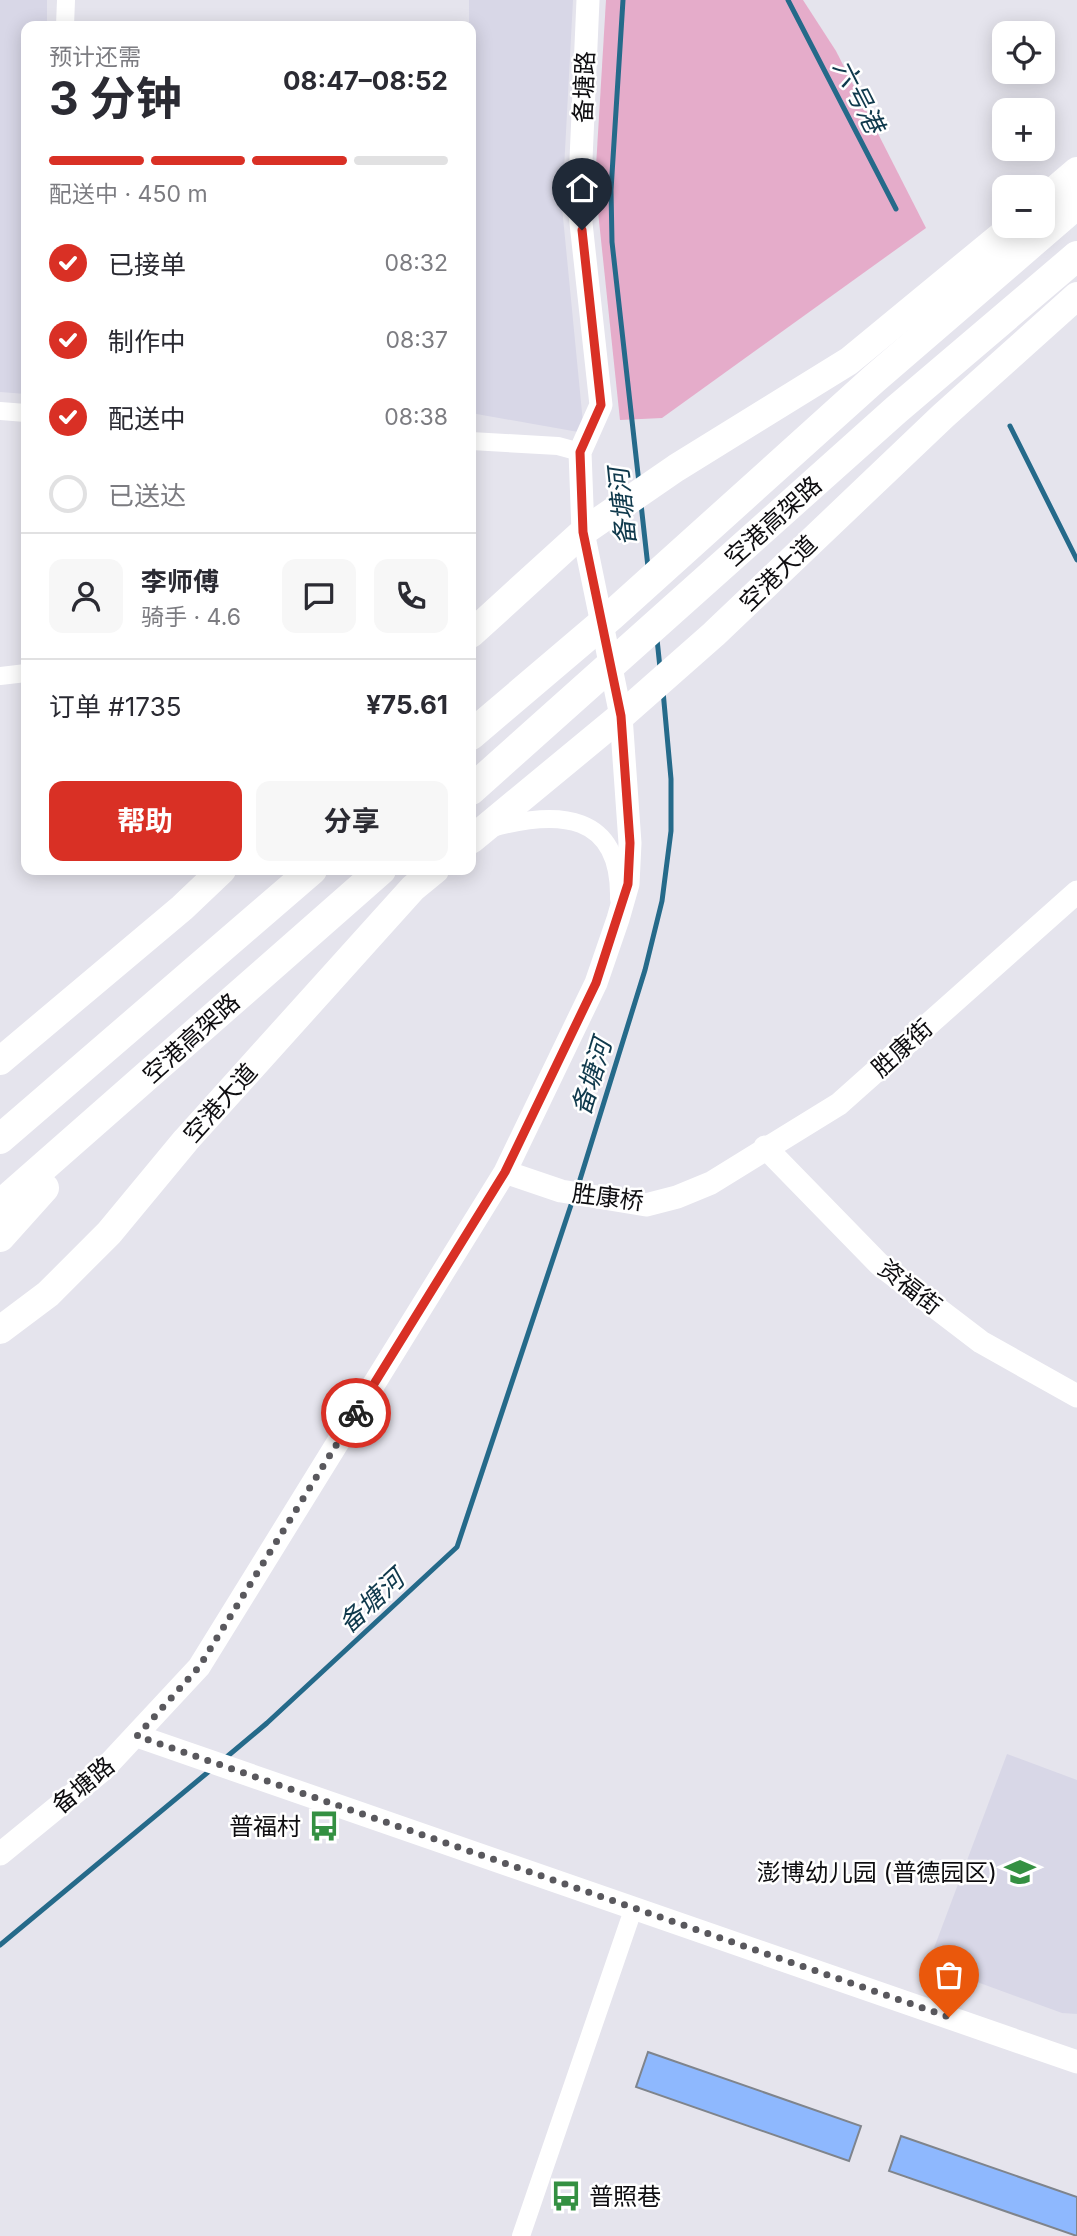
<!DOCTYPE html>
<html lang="zh">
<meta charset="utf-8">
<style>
:root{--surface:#fff;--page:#f7f7f7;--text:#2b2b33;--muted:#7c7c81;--line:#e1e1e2;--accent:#d93025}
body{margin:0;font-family:Inter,"Noto Sans SC",sans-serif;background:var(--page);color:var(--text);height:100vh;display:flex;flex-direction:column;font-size:26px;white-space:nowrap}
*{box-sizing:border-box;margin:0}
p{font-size:23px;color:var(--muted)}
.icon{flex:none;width:38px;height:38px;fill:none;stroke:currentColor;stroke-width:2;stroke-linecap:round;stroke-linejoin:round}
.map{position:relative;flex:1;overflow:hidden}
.details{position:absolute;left:21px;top:21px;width:455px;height:854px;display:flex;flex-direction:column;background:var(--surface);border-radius:14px;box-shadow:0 4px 18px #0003}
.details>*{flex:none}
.buttons{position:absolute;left:992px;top:21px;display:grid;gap:14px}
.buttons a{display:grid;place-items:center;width:63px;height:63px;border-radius:14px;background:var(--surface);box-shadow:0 4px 18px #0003;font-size:35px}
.pin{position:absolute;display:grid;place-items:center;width:60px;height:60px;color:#fff;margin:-72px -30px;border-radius:50% 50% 50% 0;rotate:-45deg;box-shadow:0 0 7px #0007}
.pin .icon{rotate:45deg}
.courier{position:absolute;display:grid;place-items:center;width:70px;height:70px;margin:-35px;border:5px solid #d93025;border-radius:50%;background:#fff;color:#222;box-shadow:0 2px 9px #0007}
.headline em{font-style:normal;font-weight:700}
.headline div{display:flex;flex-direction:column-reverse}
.headline{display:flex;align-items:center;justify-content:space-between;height:119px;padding:0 28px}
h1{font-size:46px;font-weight:700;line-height:52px}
.bar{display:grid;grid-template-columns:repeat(4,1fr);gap:10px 7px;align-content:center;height:84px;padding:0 28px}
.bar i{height:9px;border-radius:5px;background:var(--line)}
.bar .on{background:var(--accent)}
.bar p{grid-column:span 4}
.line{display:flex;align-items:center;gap:18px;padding:0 28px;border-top:2px solid var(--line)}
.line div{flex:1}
.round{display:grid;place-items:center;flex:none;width:74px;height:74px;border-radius:14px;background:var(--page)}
ol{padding:0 28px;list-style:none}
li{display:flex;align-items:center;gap:21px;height:77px}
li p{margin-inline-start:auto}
li .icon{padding:7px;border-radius:50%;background:var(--accent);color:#fff;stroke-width:4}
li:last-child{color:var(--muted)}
li i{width:38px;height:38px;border:4px solid var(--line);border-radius:50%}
.action{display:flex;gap:14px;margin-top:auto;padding:14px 28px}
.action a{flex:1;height:80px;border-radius:14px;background:var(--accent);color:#fff;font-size:28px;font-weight:700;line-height:80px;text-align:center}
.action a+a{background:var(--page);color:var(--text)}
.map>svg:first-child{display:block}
</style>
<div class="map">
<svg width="1077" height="2236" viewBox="0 0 1077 2236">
<rect width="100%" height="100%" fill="#e5e4ed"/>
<!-- built -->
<path fill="#d8d7e7" d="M0 0H47V26H26V394L0 392Z
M469 0H573L562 207 584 433 471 413Z
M1007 1754 1077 1780V2014L1062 2013 928 1964Z"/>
<!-- green -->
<path fill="#e5acca" d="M606 0H803L836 51 926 228 662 418 620 420 595 183Z"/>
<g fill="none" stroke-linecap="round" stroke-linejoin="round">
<!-- stream -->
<path stroke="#256a8a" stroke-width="5" d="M623 0 611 190 612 242 639 483
M788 0 896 209
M1010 426 1077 560
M641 504 648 567
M657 639 660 668
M578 1186 645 970 662 901 671 831V779L663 691
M223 1760 267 1723 457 1547 573 1199
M0 1945 213 1768"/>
</g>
<!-- building -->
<path fill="#8eb8fe" stroke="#7f848c" stroke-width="2" d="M648 2052 861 2126 849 2161 636 2087Z
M901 2136 1077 2197V2236L889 2171Z"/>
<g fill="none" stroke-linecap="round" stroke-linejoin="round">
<!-- minor -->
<path stroke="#fff" stroke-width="18" d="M65 26 66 0
M0 411 26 413
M471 441 558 446 580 452
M0 676 26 673
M492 828C558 810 621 812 619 899
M521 2236 634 1907"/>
<!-- tertiary -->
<path stroke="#fff" stroke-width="23" d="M765 1147 879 1264 981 1342 1077 1396
M505 1172 561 1191 646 1205 677 1197 711 1183 839 1104 1077 892
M137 1736 1077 2062
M0 1854 104 1769 199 1667 505 1172 596 983 618 919 628 884 630 843 621 716 583 532 580 452 601 405 579 205 588 0"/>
<!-- primary -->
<path stroke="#fff" stroke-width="28" d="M1043 200 1077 171
M471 634 583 532 676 468 849 361 1013 226
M471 840 621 716 714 634 943 416 1077 296
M0 1061 182 908 222 870
M0 1330 48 1294 109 1233 186 1140 413 888 435 870"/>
<!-- trunk -->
<path stroke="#fff" stroke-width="30" d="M471 735 611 616 874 379 1077 204
M471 790 896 410 1077 256
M0 1139 312 870
M0 1205 381 870
M0 1237 44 1188"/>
</g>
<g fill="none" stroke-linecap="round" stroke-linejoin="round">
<!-- done -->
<path stroke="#59585d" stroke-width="7" stroke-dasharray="0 12.6" d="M356 1413 199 1667 137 1736 949 2017"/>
<!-- route -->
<path stroke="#d93025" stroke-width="9" d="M356 1413 505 1172 596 983 628 884 630 843 621 716 583 532 580 452 601 405 582 230"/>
</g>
<!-- icons -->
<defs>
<g id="bus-bare" transform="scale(2.415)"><path d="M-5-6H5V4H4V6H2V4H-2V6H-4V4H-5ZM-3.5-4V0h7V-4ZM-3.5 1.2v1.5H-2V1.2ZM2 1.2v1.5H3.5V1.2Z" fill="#349042" stroke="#fff" stroke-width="2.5" paint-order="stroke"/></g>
<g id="school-bare" transform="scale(2.415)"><path d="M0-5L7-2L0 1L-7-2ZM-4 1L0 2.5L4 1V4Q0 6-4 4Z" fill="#349042" stroke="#fff" stroke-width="2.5" paint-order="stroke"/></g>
</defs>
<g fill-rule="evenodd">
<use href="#bus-bare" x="324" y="1826"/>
<use href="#school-bare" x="1020" y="1872"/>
<use href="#bus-bare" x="566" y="2196"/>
</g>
<g text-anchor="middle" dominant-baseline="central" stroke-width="5" stroke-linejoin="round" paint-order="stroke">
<!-- street labels -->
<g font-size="24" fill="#0e0d10" stroke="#fff">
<text transform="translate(584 87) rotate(-88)">备塘路</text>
<text transform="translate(773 521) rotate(-42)">空港高架路</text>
<text transform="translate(778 573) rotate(-44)">空港大道</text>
<text transform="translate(191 1038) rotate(-42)">空港高架路</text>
<text transform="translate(902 1048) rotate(-42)">胜康街</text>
<text transform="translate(220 1103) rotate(-48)">空港大道</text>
<text transform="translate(608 1197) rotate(7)">胜康桥</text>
<text transform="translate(910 1287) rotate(38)">资福街</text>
<text transform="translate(83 1785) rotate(-40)">备塘路</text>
</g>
<!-- poi labels -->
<g font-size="24" fill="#0e0d10" stroke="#fff" text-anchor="end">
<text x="301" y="1826">普福村</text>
<text x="997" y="1872">澎博幼儿园 (普德园区)</text>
<text x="589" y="2196" text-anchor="start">普照巷</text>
</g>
<!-- water labels -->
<g font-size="26" font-style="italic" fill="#0f394c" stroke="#fff">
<text transform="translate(859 96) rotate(63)">六号港</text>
<text transform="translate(622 507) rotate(-96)">备塘河</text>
<text transform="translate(591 1077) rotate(-73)">备塘河</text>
<text transform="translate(371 1601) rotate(-43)">备塘河</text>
</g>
</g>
</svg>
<div class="buttons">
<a><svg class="icon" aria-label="locate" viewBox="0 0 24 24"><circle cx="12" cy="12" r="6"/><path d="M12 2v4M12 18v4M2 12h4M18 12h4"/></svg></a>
<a>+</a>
<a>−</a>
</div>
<div class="pin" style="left:949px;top:2017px;background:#ea580c"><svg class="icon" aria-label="bag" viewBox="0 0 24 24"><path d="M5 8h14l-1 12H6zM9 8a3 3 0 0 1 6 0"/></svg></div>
<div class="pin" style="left:582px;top:230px;background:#1f2937"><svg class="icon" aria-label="home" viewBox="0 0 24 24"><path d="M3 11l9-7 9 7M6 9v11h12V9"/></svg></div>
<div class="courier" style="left:356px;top:1413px"><svg class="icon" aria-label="bike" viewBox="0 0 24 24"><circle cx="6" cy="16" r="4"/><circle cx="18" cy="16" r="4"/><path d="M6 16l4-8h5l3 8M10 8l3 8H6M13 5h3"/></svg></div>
<section class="details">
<div class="headline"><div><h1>3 分钟</h1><p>预计还需</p></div><em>08:47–08:52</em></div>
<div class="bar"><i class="on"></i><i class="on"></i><i class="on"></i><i></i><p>配送中 · 450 m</p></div>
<ol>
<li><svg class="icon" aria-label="check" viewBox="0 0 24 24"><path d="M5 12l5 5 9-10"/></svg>已接单<p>08:32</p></li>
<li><svg class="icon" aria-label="check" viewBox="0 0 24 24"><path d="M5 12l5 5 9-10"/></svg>制作中<p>08:37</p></li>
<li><svg class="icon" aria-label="check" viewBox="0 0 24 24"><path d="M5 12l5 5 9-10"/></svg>配送中<p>08:38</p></li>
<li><i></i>已送达</li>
</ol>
<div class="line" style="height:126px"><a class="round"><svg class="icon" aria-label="person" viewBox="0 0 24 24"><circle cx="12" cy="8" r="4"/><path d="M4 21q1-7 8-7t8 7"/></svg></a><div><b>李师傅</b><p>骑手 · 4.6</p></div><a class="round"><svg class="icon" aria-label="chat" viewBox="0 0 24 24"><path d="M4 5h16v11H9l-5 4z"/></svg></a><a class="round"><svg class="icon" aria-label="phone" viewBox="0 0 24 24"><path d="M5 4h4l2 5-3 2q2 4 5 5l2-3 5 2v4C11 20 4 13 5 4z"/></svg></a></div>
<div class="line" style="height:91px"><div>订单 #1735</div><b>¥75.61</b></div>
<div class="action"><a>帮助</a><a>分享</a></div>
</section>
</div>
